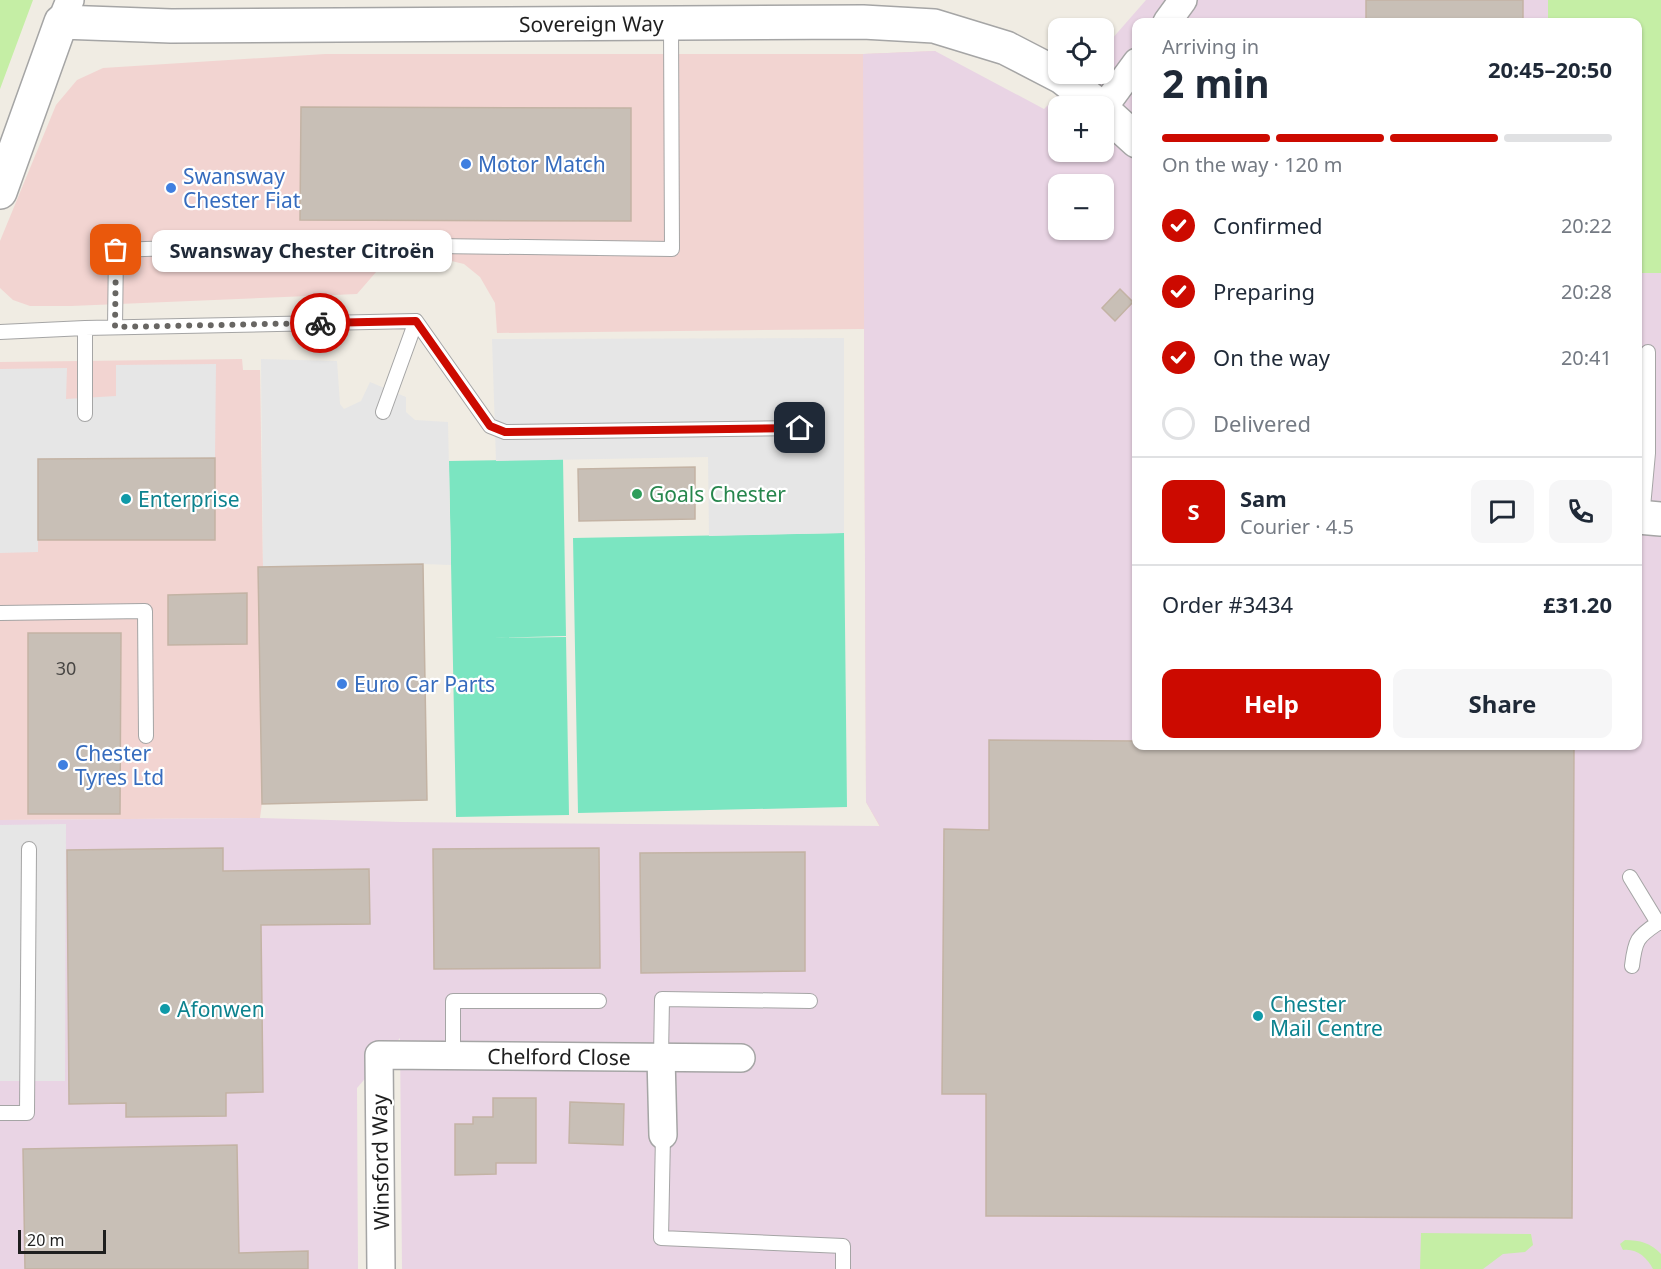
<!DOCTYPE html>
<meta charset="utf-8">
<style>
:root{--surface:#fff;--page:#f6f6f7;--text:#1f2937;--muted:#747a83;--line:#e0e1e3;--accent:#cc0a00}
body{margin:0;font-family:"Noto Sans",sans-serif;background:var(--page);color:var(--text);height:100vh;display:flex;flex-direction:column;font-size:22px;white-space:nowrap}
*{box-sizing:border-box;margin:0}
p{font-size:20px;color:var(--muted)}
.icon{flex:none;width:33px;height:33px;fill:none;stroke:currentColor;stroke-width:2;stroke-linecap:round;stroke-linejoin:round}
.map{position:relative;flex:1;overflow:hidden}
.drawer{position:absolute;left:1132px;top:18px;width:510px;height:732px;display:flex;flex-direction:column;background:var(--surface);border-radius:12px;box-shadow:0 2px 4px #0004}
.drawer>*{flex:none}
.fabs{position:absolute;left:1048px;top:18px;display:grid;gap:12px}
.fabs a{display:grid;place-items:center;width:66px;height:66px;border-radius:12px;background:var(--surface);box-shadow:0 2px 4px #0004;font-size:30px}
.scale{position:absolute;left:18px;bottom:15px;width:88px;box-sizing:border-box;padding-left:6px;border:3px solid #1e1e1e;border-top:0;font-size:16px;line-height:21px;white-space:nowrap;color:#1e1e1e;-webkit-text-stroke:4px #fff;paint-order:stroke}
.pin{position:absolute;display:grid;place-items:center;width:51px;height:51px;color:#fff;margin:-26px;border-radius:12px;box-shadow:0 3px 9px #0006}
.courier{position:absolute;display:grid;place-items:center;width:60px;height:60px;margin:-30px;border:4px solid #cc0a00;border-radius:50%;background:#fff;color:#222;box-shadow:0 2px 8px #0007}
.bubble{position:absolute;height:42px;border-radius:12px;background:var(--surface);box-shadow:0 2px 4px #0004;font-size:20px;font-weight:700;line-height:42px;text-align:center}
.overview em{font-style:normal;font-weight:700}
.overview div{display:flex;flex-direction:column-reverse}
.overview{display:flex;align-items:center;justify-content:space-between;height:102px;padding:0 30px}
h1{font-size:39px;font-weight:700;line-height:45px}
.bar{display:grid;grid-template-columns:repeat(4,1fr);gap:9px 6px;align-content:center;height:72px;padding:0 30px}
.bar i{height:8px;border-radius:4px;background:var(--line)}
.bar .active{background:var(--accent)}
.bar p{grid-column:span 4}
.line{display:flex;align-items:center;gap:15px;padding:0 30px;border-top:2px solid var(--line)}
.line div{flex:1}
.round{display:grid;place-items:center;flex:none;width:63px;height:63px;border-radius:12px;background:var(--page)}
ol{padding:0 30px;list-style:none}
li{display:flex;align-items:center;gap:18px;height:66px}
li p{margin-inline-start:auto}
li .icon{padding:6px;border-radius:50%;background:var(--accent);color:#fff;stroke-width:4}
li:last-child{color:var(--muted)}
li i{width:33px;height:33px;border:3px solid var(--line);border-radius:50%}
.cta{display:flex;gap:12px;margin-top:auto;padding:12px 30px}
.cta a{flex:1;height:69px;border-radius:12px;background:var(--accent);color:#fff;font-size:24px;font-weight:700;line-height:69px;text-align:center}
.cta a+a{background:var(--page);color:var(--text)}
.map>svg:first-child{display:block}
</style>
<div class="map">
<svg width="1661" height="1269" viewBox="0 0 1661 1269">
<rect width="100%" height="100%" fill="#f0ece3"/>
<!-- commercial -->
<path fill="#f2d4d1" fill-rule="evenodd" d="M935 51 1059 152 1137 203V746H1638L1661 1269 880 827 866 802 864 329 497 333 495 303 480 277 464 264 443 259 383 264 357 294 71 306H30L13 300 0 288V241L56 105 77 80 103 68 325 54H863ZM1059 184H1104V230H1059Z
M242 359 243 370H260L263 567 258 568 262 803 260 818 0 820V362Z"/>
<!-- industrial -->
<path fill="#e9d4e4" fill-rule="evenodd" d="M1146 0H1661V1269H402L400 1038 357 1088 358 1269H0V820L260 818 400 822 880 826 866 802 863 54 935 51 1044 109 1079 74H1104V48ZM1137 22H1638V746H1137ZM1059 106H1104V152H1059ZM1059 184H1104V230H1059Z"/>
<!-- grass -->
<path fill="#c5eea5" d="M0 0H33L0 89Z
M1548 0H1661V273H1638V22H1548Z
M1421 1233 1531 1234 1533 1245 1525 1252 1503 1254 1483 1269H1420Z
M1625 1240C1640 1240 1651 1243 1661 1254V1269H1653C1647 1257 1636 1248 1623 1250L1620 1244Z"/>
<!-- pitch -->
<path fill="#7be5c1" d="M563 459 566 636 493 638 566 637 569 815 456 817 449 461Z
M844 533 847 807 578 813 573 538Z"/>
<!-- parking -->
<path fill="#e6e6e6" d="M844 338V533L709 536 708 457 496 461 492 339Z
M261 359 337 361 340 404 344 409 361 401 370 382 406 397V412L415 420 448 422 451 565 423 564 263 567Z
M216 364 215 458 38 459V552L0 553V369L67 368 66 399 116 396V365Z
M66 824 65 1081H0V825Z"/>
<!-- building -->
<path fill="#c8bfb6" stroke="#c3b3a4" stroke-width="1.5" d="M1366 0H1523V22H1366Z
M301 107 631 108V221L300 220Z
M1120 289 1133 302 1115 321 1102 308Z
M215 458V540H38V459Z
M695 467V519L579 521 578 469Z
M423 564 427 800 262 804 258 567Z
M247 593V644L168 645V595Z
M28 633H121L120 814H28Z
M989 740 1137 741V746H1574L1572 1218 986 1216V1094H942L944 829 989 830Z
M223 848V871L369 869 370 924 261 925 263 1092 226 1093V1116L126 1117V1103L69 1104 67 850Z
M599 848 600 968 434 969 433 849Z
M805 852V971L641 973 640 853Z
M493 1098H536V1163H496V1174L455 1175V1124H473V1117H493Z
M570 1102 624 1104 623 1145 569 1143Z
M237 1145 239 1253 308 1251V1269H25L23 1149Z"/>
<g fill="none" stroke-linecap="round" stroke-linejoin="round">
<!-- service casing -->
<g stroke="#a5a5a5" stroke-width="16">
<path id="service" d="M416 321 490 426 505 432 800 428
M115 327 116 250 289 244 672 249 671 25
M85 328V414
M0 332 85 328 416 321
M383 412 416 321
M1642 518 1648 453V352
M0 613 145 611 146 736
M1630 877 1658 923H1661
M1632 966C1635 940 1637 937 1658 923
M453 1056V1001H599
M661 1057 662 999 810 1001
M0 1113H27L29 849
M663 1135 661 1238 843 1246V1269"/>
</g>
<!-- minor casing -->
<g stroke="#a5a5a5" stroke-width="30">
<g id="minor">
<path d="M61 22 70 0"/>
<path d="M1167 22 1183 0"/>
<path d="M1104 107 1137 62"/>
<path d="M661 1057 663 1135"/>
<path id="s1" d="M381 1269 379 1055 741 1058"/>
</g>
</g>
<!-- tertiary casing -->
<g stroke="#a5a5a5" stroke-width="36">
<g id="tertiary">
<path d="M1104 111 1137 141"/>
<path id="s2" d="M0 192 61 22 171 26 863 22 934 26 1006 48 1062 77 1099 106"/>
<path d="M1638 517 1661 519"/>
</g>
</g>
<!-- service -->
<use href="#service" stroke="#fff" stroke-width="14"/>
<!-- minor -->
<use href="#minor" stroke="#fff" stroke-width="27"/>
<!-- tertiary -->
<use href="#tertiary" stroke="#fff" stroke-width="33"/>
</g>
<g fill="none" stroke-linecap="round" stroke-linejoin="round">
<!-- done -->
<path stroke="#686663" stroke-width="6" stroke-dasharray="0 10.8" d="M116 250 115 327 320 323"/>
<!-- route -->
<path stroke="#cc0a00" stroke-width="8" d="M320 323 416 321 490 426 505 432 800 428"/>
</g>
<!-- markers -->
<g fill="#3f7fe0" stroke="#fff" stroke-width="2">
<circle cx="466" cy="164" r="6"/>
<circle cx="171" cy="188" r="6"/>
<circle cx="342" cy="684" r="6"/>
<circle cx="63" cy="765" r="6"/>
</g>
<circle fill="#2e9e5b" stroke="#fff" stroke-width="2" cx="637" cy="494" r="6"/>
<g fill="#0f9aa8" stroke="#fff" stroke-width="2">
<circle cx="126" cy="499" r="6"/>
<circle cx="165" cy="1009" r="6"/>
<circle cx="1258" cy="1016" r="6"/>
</g>
<g text-anchor="middle" dominant-baseline="central" stroke-width="4.5" stroke-linejoin="round" paint-order="stroke">
<!-- number labels -->
<g font-size="18" fill="#484644">
<text x="66" y="668">30</text>
</g>
<!-- street labels -->
<g font-size="21" fill="#1e1e1e" stroke="#fff">
<text stroke="none"><textPath href="#s2" startOffset="711">Sovereign Way</textPath></text>
<text stroke="none"><textPath href="#s1" startOffset="394">Chelford Close</textPath></text>
<text transform="translate(380 1162) rotate(-91)">Winsford Way</text>
</g>
<!-- shop labels -->
<g font-size="21" fill="#366cbe" stroke="#fff" text-anchor="start">
<text x="478" y="164">Motor Match</text>
<text x="183" y="176">Swansway<tspan x="183" dy="24">Chester Fiat</tspan></text>
<text x="354" y="684">Euro Car Parts</text>
<text x="75" y="753">Chester<tspan x="75" dy="24">Tyres Ltd</tspan></text>
</g>
<!-- leisure labels -->
<g font-size="21" fill="#27864d" stroke="#fff" text-anchor="start">
<text x="649" y="494">Goals Chester</text>
</g>
<!-- culture labels -->
<g font-size="21" fill="#0d838f" stroke="#fff" text-anchor="start">
<text x="138" y="499">Enterprise</text>
<text x="1270" y="1004">Chester<tspan x="1270" dy="24">Mail Centre</tspan></text>
<text x="177" y="1009">Afonwen</text>
</g>
</g>
</svg>
<div class="fabs">
<a><svg class="icon" aria-label="locate" viewBox="0 0 24 24"><circle cx="12" cy="12" r="6"/><path d="M12 2v4M12 18v4M2 12h4M18 12h4"/></svg></a>
<a>+</a>
<a>−</a>
</div>
<div class="scale">20 m</div>
<div class="pin" style="left:116px;top:250px;background:#ea580c"><svg class="icon" aria-label="bag" viewBox="0 0 24 24"><path d="M5 8h14l-1 12H6zM9 8a3 3 0 0 1 6 0"/></svg></div>
<div class="pin" style="left:800px;top:428px;background:#1f2937"><svg class="icon" aria-label="home" viewBox="0 0 24 24"><path d="M3 11l9-7 9 7M6 9v11h12V9"/></svg></div>
<div class="courier" style="left:320px;top:323px"><svg class="icon" aria-label="bike" viewBox="0 0 24 24"><circle cx="6" cy="16" r="4"/><circle cx="18" cy="16" r="4"/><path d="M6 16l4-8h5l3 8M10 8l3 8H6M13 5h3"/></svg></div>
<div class="bubble" style="left:152px;top:230px;width:300px">Swansway Chester Citroën</div>
<section class="drawer">
<div class="overview"><div><h1>2 min</h1><p>Arriving in</p></div><em>20:45–20:50</em></div>
<div class="bar"><i class="active"></i><i class="active"></i><i class="active"></i><i></i><p>On the way · 120 m</p></div>
<ol>
<li><svg class="icon" aria-label="check" viewBox="0 0 24 24"><path d="M5 12l5 5 9-10"/></svg>Confirmed<p>20:22</p></li>
<li><svg class="icon" aria-label="check" viewBox="0 0 24 24"><path d="M5 12l5 5 9-10"/></svg>Preparing<p>20:28</p></li>
<li><svg class="icon" aria-label="check" viewBox="0 0 24 24"><path d="M5 12l5 5 9-10"/></svg>On the way<p>20:41</p></li>
<li><i></i>Delivered</li>
</ol>
<div class="line" style="height:108px"><b class="round" style="background:var(--accent);color:#fff">S</b><div><b>Sam</b><p>Courier · 4.5</p></div><a class="round"><svg class="icon" aria-label="chat" viewBox="0 0 24 24"><path d="M4 5h16v11H9l-5 4z"/></svg></a><a class="round"><svg class="icon" aria-label="phone" viewBox="0 0 24 24"><path d="M5 4h4l2 5-3 2q2 4 5 5l2-3 5 2v4C11 20 4 13 5 4z"/></svg></a></div>
<div class="line" style="height:78px"><div>Order #3434</div><b>£31.20</b></div>
<div class="cta"><a>Help</a><a>Share</a></div>
</section>
</div>
